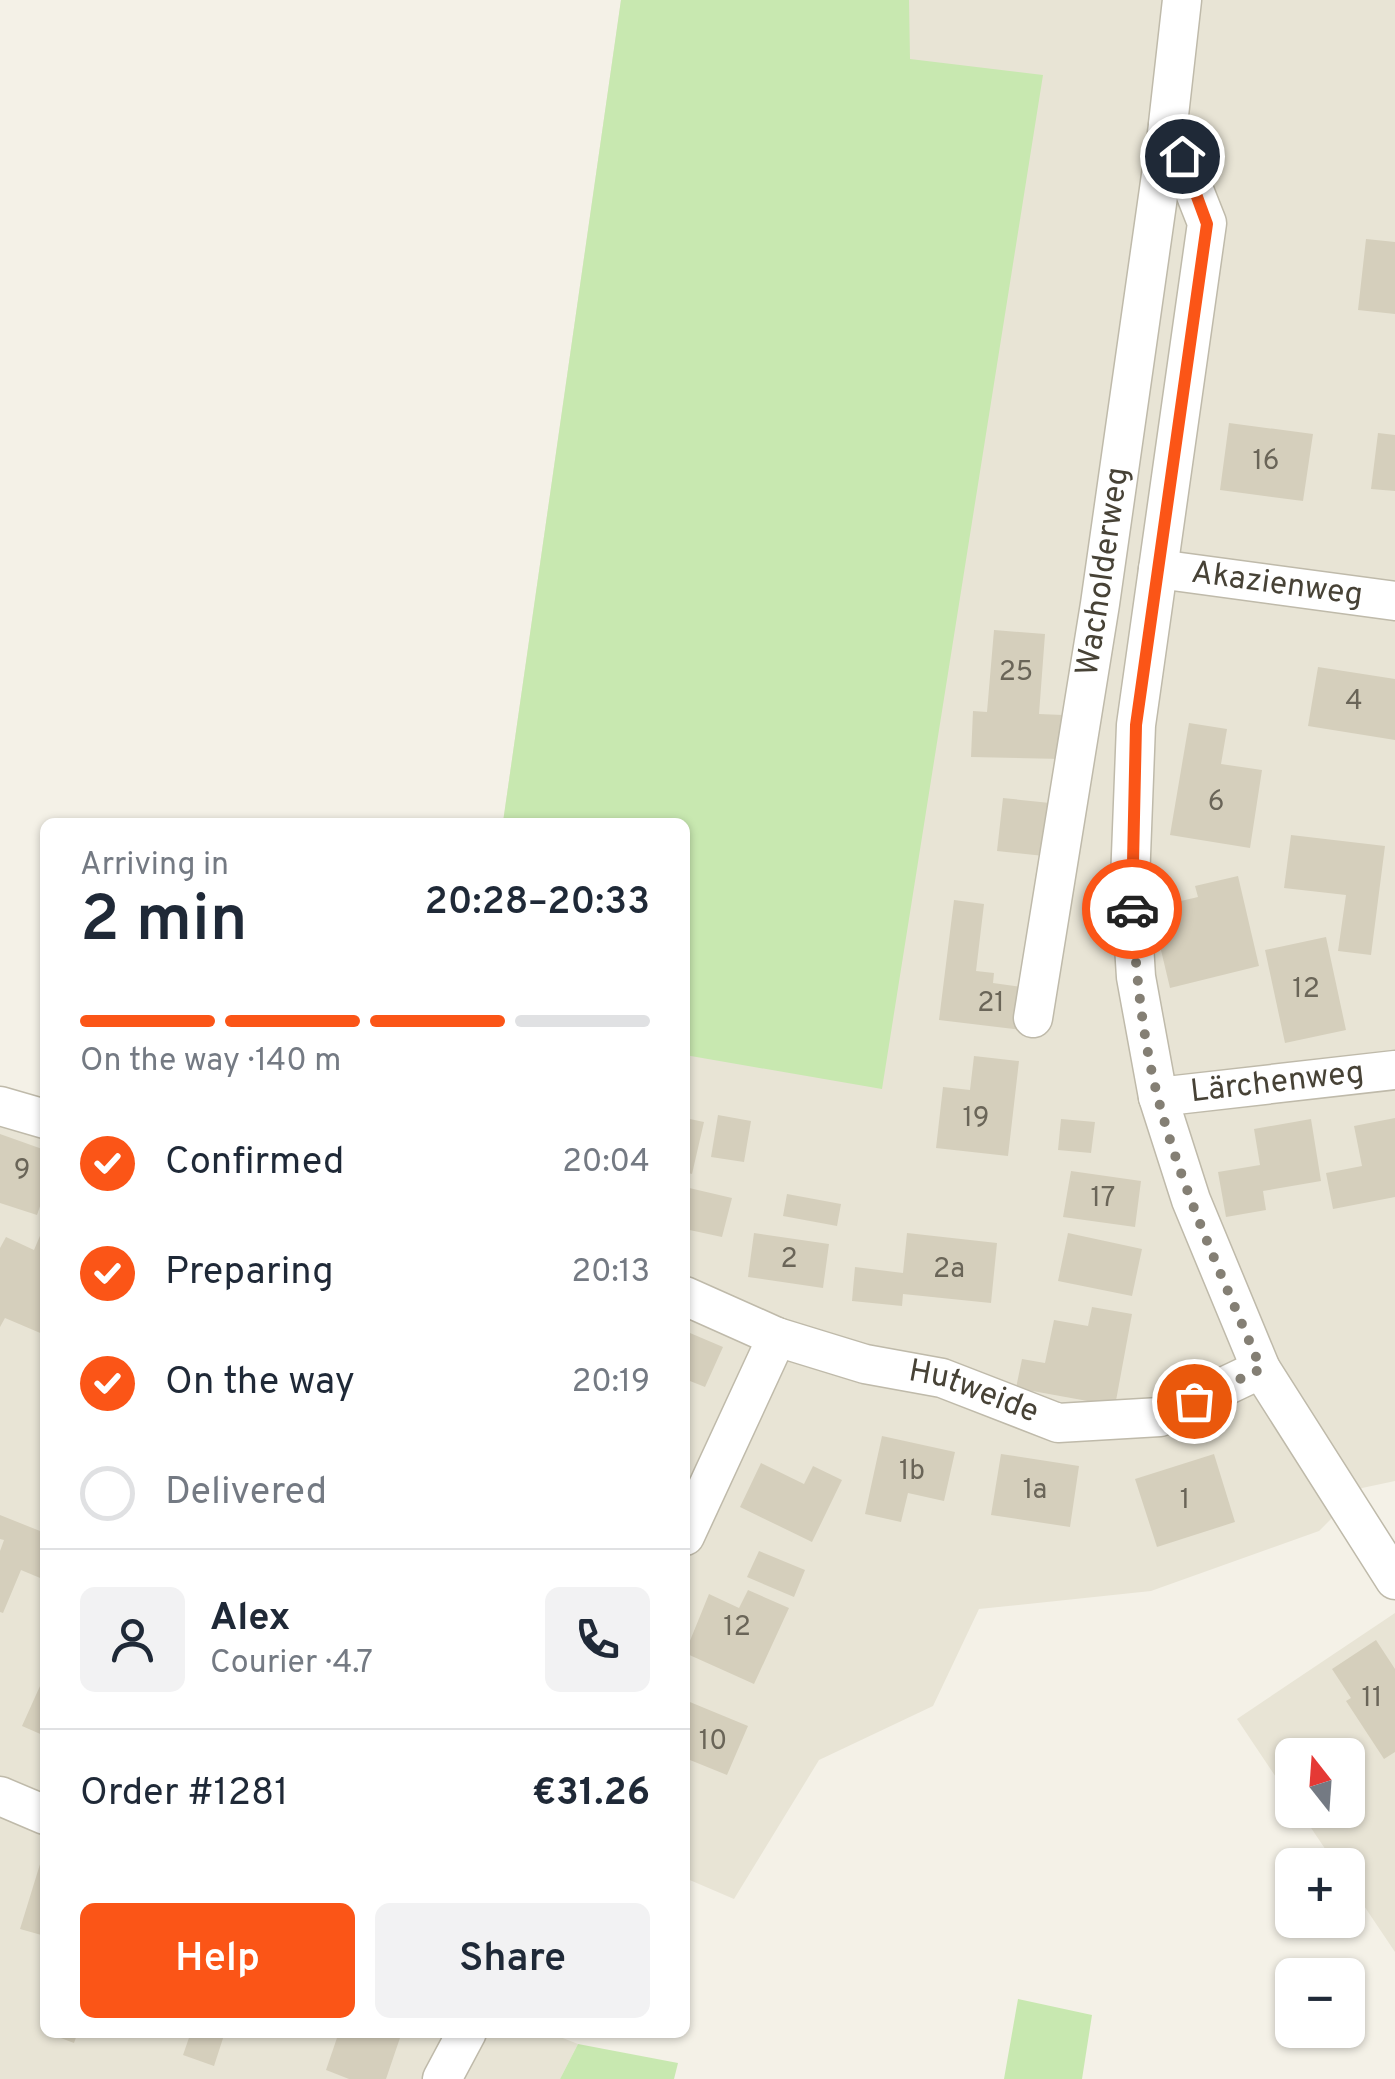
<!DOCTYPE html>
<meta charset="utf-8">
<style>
:root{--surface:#fff;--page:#f2f2f3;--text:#1f2937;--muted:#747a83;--line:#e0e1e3;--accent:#fb5517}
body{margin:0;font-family:Overpass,sans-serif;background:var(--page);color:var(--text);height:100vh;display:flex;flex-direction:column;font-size:38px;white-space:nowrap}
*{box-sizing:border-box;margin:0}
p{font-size:32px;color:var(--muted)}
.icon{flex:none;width:55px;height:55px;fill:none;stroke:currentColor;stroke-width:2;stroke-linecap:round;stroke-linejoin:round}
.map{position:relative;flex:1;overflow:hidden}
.sheet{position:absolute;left:40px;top:818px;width:650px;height:1220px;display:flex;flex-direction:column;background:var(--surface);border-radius:15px;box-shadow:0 2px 8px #0004}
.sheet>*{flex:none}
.needle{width:65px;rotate:343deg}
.fabs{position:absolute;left:1275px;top:1738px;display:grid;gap:20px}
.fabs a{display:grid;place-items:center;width:90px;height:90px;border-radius:15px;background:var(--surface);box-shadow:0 2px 8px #0004;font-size:50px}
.pin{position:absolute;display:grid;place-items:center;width:85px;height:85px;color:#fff;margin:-42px;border:5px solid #fff;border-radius:50%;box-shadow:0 2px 10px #0007}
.courier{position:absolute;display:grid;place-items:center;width:100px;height:100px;margin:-50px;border:8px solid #fb5517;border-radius:50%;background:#fff;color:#222;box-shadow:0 2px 12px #0007}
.head em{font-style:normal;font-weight:600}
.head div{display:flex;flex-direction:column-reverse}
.head{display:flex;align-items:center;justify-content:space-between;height:170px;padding:0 40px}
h1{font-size:65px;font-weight:600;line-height:75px}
.bar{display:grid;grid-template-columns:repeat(4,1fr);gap:15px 10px;align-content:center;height:120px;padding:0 40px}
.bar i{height:12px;border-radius:8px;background:var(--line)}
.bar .on{background:var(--accent)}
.bar p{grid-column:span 4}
.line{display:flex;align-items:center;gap:25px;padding:0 40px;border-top:2px solid var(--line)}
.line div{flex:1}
.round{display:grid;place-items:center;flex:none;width:105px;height:105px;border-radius:15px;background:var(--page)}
ol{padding:0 40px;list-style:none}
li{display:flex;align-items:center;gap:30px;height:110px}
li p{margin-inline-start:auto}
li .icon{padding:10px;border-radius:50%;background:var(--accent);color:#fff;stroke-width:4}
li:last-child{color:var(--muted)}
li i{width:55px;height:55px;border:5px solid var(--line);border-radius:50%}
.button{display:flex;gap:20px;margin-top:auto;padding:20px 40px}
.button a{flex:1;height:115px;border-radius:15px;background:var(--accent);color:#fff;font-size:40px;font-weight:600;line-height:115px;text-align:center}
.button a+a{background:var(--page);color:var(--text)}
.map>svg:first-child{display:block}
</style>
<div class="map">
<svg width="1395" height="2079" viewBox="0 0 1395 2079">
<rect width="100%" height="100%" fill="#f4f1e7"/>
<!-- residential -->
<path fill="#e8e4d5" d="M621 0H1395V1481L1362 1488 1319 1531 1151 1591 979 1609 933 1706 819 1760 734 1899 685 1878V822H503Z
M0 1088 45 1103V2032L550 2033 578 2044 560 2079H0Z
M1395 1613V1952L1348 1882V1865H1336L1299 1810H1348V1755H1292V1801L1237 1719Z"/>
<!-- green -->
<path fill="#c8e8b0" d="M621 0H909L910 59 1043 75 882 1089 685 1055V822H503Z
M1018 1999 1092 2015 1082 2079H1004Z
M578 2044 678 2063 674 2079H560Z"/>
<!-- building -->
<path fill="#d5cfbc" d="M1366 239 1395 242V314L1358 310Z
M1229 423 1313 434 1303 501 1220 490Z
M1378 433 1395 435V491L1371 489Z
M994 630 1045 634 1039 714 1063 715 1062 759 971 757 973 711 987 712Z
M1318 667 1395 679V740L1308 726Z
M1189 723 1227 729 1221 764 1262 770 1250 848 1170 835Z
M1003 798 1050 803 1044 856 997 851Z
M1291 835 1385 846 1371 955 1338 951 1346 895 1284 888Z
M1238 876 1259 966 1170 988 1151 908 1198 897 1195 886Z
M954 900 984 904 976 971 994 973 993 983 1028 988 1023 1030 939 1020Z
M1326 937 1346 1030 1285 1043 1265 950Z
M974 1056 1019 1061 1008 1156 936 1148 943 1087 970 1090Z
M718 1115 751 1121 744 1162 711 1157Z
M685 1118 704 1122 692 1174 685 1172Z
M1395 1118V1197L1333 1209 1326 1173 1362 1166 1354 1126Z
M1061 1119 1095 1122 1091 1153 1058 1150Z
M1311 1119 1321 1181 1263 1191 1266 1210 1226 1217 1218 1172 1260 1165 1254 1129Z
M0 1134 45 1150V1192L37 1215 0 1203Z
M1071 1171 1141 1181 1135 1227 1063 1217Z
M685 1187 732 1198 722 1237 685 1229Z
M787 1194 841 1204 837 1226 783 1216Z
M45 1224V1335L5 1318 0 1327V1248L6 1237 34 1250Z
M754 1233 829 1244 823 1288 748 1277Z
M907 1233 997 1243 991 1303 903 1294 902 1306 852 1301 855 1267 903 1273Z
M1068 1233 1142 1249 1132 1296 1058 1281Z
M1092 1307 1132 1314 1115 1406 1016 1388 1022 1359 1045 1363 1054 1320 1088 1326Z
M690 1333 723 1347 705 1387 685 1379V1344Z
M882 1436 955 1452 944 1501 908 1493 901 1522 865 1514Z
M1001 1454 1079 1466 1070 1527 991 1515Z
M1214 1454 1235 1522 1157 1547 1135 1479Z
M761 1463 804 1484 813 1466 842 1480 812 1542 740 1507Z
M0 1515 45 1533V1580L21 1570 3 1613 0 1612V1551L4 1540 0 1539Z
M759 1551 805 1570 794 1597 747 1577Z
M748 1590 789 1608 754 1684 685 1653 709 1594 739 1608Z
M1376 1640 1395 1669V1752L1384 1759 1346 1701 1351 1698 1332 1669Z
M45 1675V1736L22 1726Z
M685 1700 748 1726 727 1775 685 1758Z
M45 1848V1936L20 1929Z
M45 2032H78L74 2043Z
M191 2032H225L214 2066 183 2055Z
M339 2032H402L386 2079H349L326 2070Z"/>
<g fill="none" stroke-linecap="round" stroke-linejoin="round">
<!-- minor casing -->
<g stroke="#bfbaaa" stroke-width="41">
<g id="minor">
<path d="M1182 0 1168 124 1207 223 1136 725 1130 881 1136 977 1158 1097 1191 1200 1261 1369 1395 1580"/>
<path id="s1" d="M1158 569 1395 601"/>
<path id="s2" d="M1033 1018 1100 604 1168 126"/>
<path id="s3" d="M1158 1097 1395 1070"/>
<path d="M0 1106 45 1119"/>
<path id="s4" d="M685 1296 777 1337 865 1364 942 1378 1058 1423 1160 1417 1261 1369"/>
<path d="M685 1536 777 1337"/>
<path d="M0 1796 45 1815"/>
<path d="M442 2079 467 2032"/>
</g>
</g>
<!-- minor -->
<use href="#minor" stroke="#fff" stroke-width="38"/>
</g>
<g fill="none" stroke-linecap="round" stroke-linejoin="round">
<!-- done -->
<path stroke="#847f74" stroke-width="10" stroke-dasharray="0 18" d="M1132 909C1136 972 1142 1037 1158 1098 1182 1191 1224 1280 1261 1369L1194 1401"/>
<!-- route -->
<path stroke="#fb5517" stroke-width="12" d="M1132 909 1136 725 1207 224 1182 156"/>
</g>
<g text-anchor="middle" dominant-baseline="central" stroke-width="8" stroke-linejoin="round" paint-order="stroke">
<!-- number labels -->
<g font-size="28" fill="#6a6558">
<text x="1266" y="462">16</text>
<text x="1016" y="673">25</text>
<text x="1354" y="702">4</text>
<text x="1216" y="803">6</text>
<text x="1306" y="990">12</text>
<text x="991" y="1004">21</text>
<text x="976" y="1119">19</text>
<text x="22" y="1171">9</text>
<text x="1103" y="1199">17</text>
<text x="789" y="1260">2</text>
<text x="949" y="1270">2a</text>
<text x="912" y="1472">1b</text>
<text x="1035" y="1491">1a</text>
<text x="1185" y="1501">1</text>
<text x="737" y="1628">12</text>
<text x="1372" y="1699">11</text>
<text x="713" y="1742">10</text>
</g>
<!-- street labels -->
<g font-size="32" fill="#474236" stroke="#fff">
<text stroke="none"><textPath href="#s2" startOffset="452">Wacholderweg</textPath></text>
<text stroke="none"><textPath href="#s1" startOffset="120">Akazienweg</textPath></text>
<text stroke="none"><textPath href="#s3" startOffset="120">Lärchenweg</textPath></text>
<text stroke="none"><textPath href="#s4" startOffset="305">Hutweide</textPath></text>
</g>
</g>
</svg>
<div class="fabs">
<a><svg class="needle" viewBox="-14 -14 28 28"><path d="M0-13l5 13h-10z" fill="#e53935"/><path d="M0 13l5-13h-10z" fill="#747a83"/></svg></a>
<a>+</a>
<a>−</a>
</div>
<div class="pin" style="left:1194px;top:1401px;background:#ea580c"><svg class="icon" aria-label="bag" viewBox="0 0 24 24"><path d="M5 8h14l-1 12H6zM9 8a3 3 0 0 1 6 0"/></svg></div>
<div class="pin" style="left:1182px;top:156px;background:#1f2937"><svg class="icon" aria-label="home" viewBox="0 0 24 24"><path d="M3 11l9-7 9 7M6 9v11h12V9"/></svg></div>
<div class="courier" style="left:1132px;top:909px"><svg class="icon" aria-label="car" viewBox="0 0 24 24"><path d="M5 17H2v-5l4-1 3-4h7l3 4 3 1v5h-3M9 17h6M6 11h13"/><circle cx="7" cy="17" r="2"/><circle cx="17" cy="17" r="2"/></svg></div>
<section class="sheet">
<div class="head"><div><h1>2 min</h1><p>Arriving in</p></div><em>20:28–20:33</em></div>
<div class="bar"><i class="on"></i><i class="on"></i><i class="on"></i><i></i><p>On the way · 140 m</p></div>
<ol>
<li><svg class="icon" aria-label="check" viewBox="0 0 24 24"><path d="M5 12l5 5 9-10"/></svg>Confirmed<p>20:04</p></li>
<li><svg class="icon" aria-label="check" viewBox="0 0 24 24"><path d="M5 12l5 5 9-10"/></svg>Preparing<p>20:13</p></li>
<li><svg class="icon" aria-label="check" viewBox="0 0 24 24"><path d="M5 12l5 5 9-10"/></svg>On the way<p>20:19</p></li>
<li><i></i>Delivered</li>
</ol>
<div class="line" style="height:180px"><a class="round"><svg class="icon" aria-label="person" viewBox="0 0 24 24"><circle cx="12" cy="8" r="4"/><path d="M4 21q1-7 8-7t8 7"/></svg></a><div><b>Alex</b><p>Courier · 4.7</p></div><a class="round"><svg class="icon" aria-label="phone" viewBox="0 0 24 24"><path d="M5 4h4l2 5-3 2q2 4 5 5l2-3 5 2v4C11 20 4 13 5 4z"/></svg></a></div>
<div class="line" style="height:130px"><div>Order #1281</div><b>€31.26</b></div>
<div class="button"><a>Help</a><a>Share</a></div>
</section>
</div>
